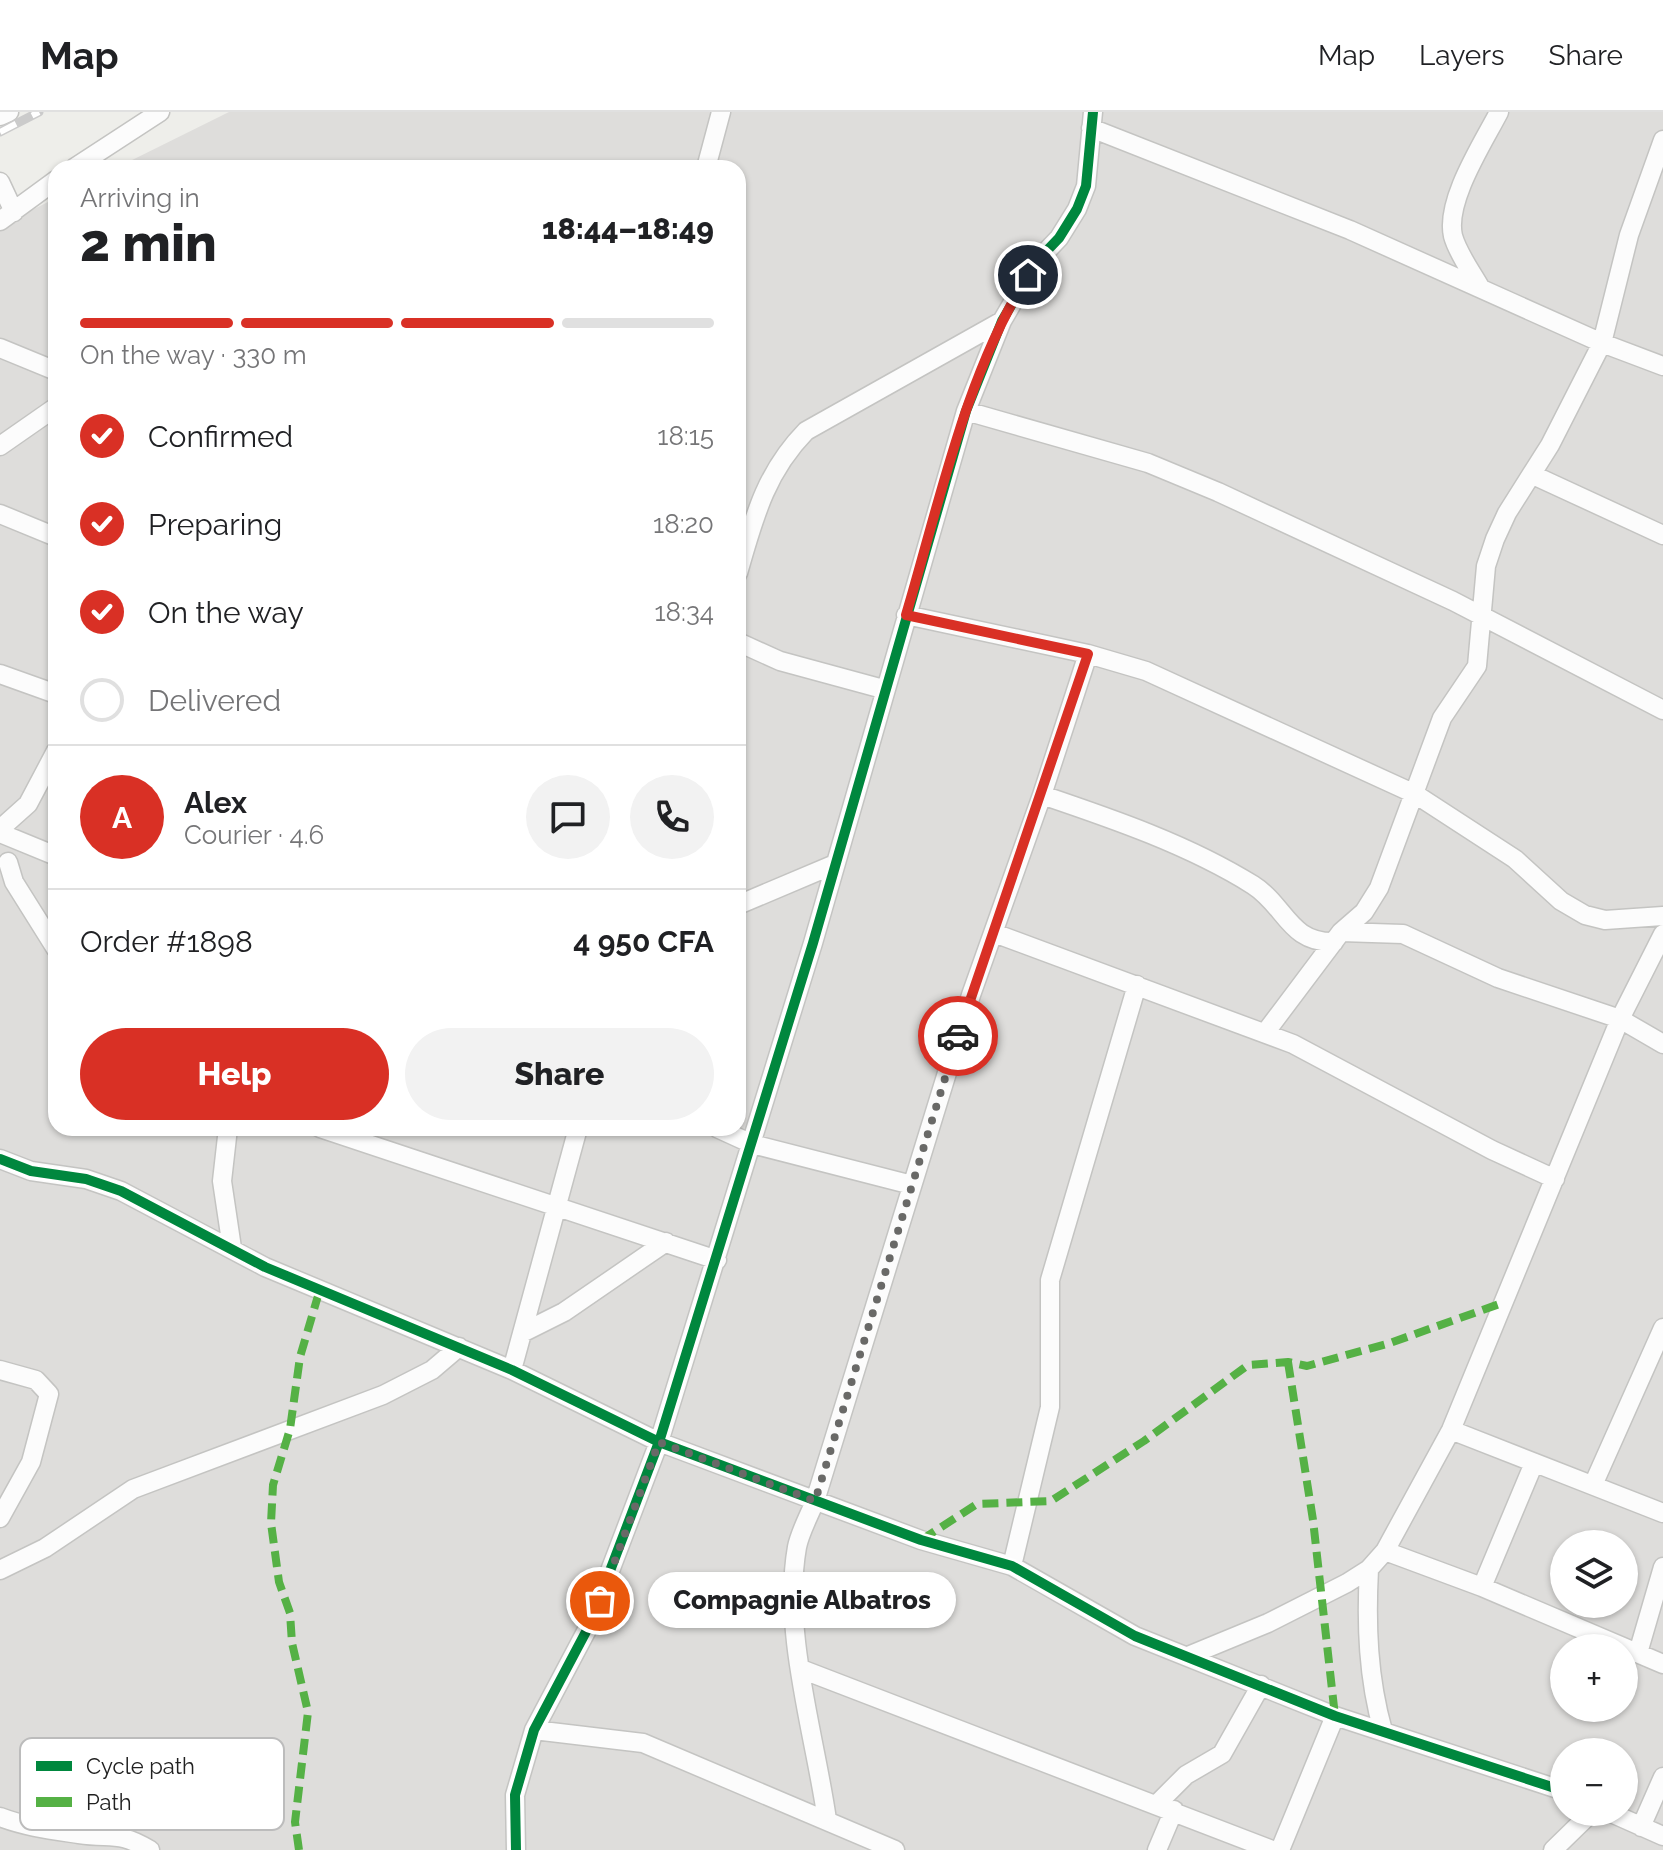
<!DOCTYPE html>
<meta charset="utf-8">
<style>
:root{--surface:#fff;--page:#f2f2f2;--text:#202124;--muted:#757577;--line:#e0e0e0;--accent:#d93025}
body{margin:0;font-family:Raleway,sans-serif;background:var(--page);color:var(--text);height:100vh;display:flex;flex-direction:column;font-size:30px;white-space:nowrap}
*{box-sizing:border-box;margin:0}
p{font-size:26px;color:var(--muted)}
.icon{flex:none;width:44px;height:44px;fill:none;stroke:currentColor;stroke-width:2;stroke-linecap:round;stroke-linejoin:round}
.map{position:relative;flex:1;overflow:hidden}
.details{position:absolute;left:48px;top:48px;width:698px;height:976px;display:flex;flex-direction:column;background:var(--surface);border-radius:24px;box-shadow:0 2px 6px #0004}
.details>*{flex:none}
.buttons{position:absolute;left:1550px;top:1418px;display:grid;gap:16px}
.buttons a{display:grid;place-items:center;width:88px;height:88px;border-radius:50%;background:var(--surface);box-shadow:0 2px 6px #0004;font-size:40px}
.pin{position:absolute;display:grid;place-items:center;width:68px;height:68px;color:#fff;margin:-34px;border:4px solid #fff;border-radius:50%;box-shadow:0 2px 8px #0007}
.courier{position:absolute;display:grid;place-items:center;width:80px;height:80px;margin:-40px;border:6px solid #d93025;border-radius:50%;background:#fff;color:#222;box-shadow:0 2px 10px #0007}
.bubble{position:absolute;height:56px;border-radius:28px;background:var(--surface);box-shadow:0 2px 6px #0004;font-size:26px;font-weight:800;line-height:56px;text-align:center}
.summary em{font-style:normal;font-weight:800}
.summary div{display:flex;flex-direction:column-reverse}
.summary{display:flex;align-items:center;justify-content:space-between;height:136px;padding:0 32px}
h1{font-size:52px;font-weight:800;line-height:60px}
.bar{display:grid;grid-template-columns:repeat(4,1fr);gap:12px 8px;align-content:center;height:96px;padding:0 32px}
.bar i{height:10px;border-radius:6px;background:var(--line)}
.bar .on{background:var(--accent)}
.bar p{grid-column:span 4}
.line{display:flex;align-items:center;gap:20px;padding:0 32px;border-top:2px solid var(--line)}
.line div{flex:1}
.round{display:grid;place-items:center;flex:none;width:84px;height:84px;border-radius:42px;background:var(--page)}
ol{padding:0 32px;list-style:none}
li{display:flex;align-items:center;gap:24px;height:88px}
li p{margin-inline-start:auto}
li .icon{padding:8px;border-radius:50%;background:var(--accent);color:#fff;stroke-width:4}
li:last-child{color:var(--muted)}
li i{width:44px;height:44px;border:4px solid var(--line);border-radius:50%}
.action{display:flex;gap:16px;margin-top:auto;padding:16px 32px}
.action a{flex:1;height:92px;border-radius:48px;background:var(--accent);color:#fff;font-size:32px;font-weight:800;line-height:92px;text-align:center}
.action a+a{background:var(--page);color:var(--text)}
header{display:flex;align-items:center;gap:48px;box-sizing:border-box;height:112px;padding:0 40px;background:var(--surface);border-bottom:2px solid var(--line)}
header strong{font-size:38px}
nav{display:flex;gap:44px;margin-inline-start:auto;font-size:28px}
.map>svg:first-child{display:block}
</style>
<header>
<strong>Map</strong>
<nav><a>Map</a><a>Layers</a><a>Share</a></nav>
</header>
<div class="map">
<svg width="1663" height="1738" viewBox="0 0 1663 1738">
<rect width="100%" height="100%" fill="#eeeeea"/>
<!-- residential -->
<path fill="#dedddb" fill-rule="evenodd" d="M229 0H1663V1738H0V114L56 86V1016H738V56H116ZM1564 1432H1624V1492H1564ZM1564 1536H1624V1596H1564ZM1564 1640H1624V1700H1564Z"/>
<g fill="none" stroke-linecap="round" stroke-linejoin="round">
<!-- street casing -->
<g stroke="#c4c4c2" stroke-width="21">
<path id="street" d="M0 4 9 0
M1091 16 1350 118 1602 231 1663 254
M74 56 160 0
M706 56 721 0
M0 70 14 100
M0 109 56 68
M1480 175C1471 159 1458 142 1453 124 1445 89 1483 31 1499 0
M0 236 56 259
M966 299 1148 351 1218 380 1453 489 1663 598
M0 334 56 295
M1533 363 1663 423
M0 402 56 425
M738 461C754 406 765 361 806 319L1002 209
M906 503 1088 542 1146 559 1415 682 1515 747 1561 789 1585 803 1605 808 1663 804
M738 530 780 549 883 577
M0 562 56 582
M1042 683C1113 707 1189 733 1253 773 1286 794 1289 831 1334 830
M0 717 28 692 56 639
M0 721 56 744
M8 750 14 770 56 837
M738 793 835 752
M1341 820 1403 822 1498 866 1620 907 1663 932
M994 821 1293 932 1492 1038 1555 1067
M1265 921 1341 820 1364 800 1379 776 1442 606 1477 554 1486 454 1495 427 1507 401 1550 333 1602 231 1629 123 1663 28
M228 1016 222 1069 232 1136
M320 1016 717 1148
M717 1016 752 1032 912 1073
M0 1047 31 1059 86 1067 121 1079 265 1155 512 1258 659 1330 921 1428 1012 1454 1135 1524 1335 1604 1564 1679
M522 1221 564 1200 666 1130
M0 1258 36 1268 49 1282 31 1350 0 1406
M512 1258 578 1016
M1451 1318 1663 1401
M1593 1373 1663 1216
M1385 1439 1482 1475 1663 1552
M1012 1454 1050 1295V1168L1137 873
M1369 1457C1366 1513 1368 1566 1383 1619
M0 1458 45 1436 133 1377 383 1283 432 1258 459 1235
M1482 1475 1534 1351
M1638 1541 1663 1455
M1188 1544 1268 1511 1347 1471 1369 1457 1385 1439 1451 1318 1620 907 1663 822
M801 1557 1272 1738
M534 1618 643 1631 895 1738
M1158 1691 1186 1663 1222 1642 1261 1573
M1609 1700 1663 1724
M0 1705C26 1715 52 1718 79 1722 112 1727 119 1719 150 1738
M827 1708C815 1623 782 1520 797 1435 800 1420 809 1404 815 1389L971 883 1042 683 1088 542
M1641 1715 1663 1665
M516 1738 515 1683 534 1618 589 1514 659 1330 813 831 966 299 1002 209 1037 149 1059 126 1077 97 1086 74 1093 0
M1157 1738 1174 1698
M1280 1738 1335 1604
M1553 1738 1592 1700"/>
</g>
<!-- street -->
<use href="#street" stroke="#fcfcfc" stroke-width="18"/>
<!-- rail casing -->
<g stroke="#cbcbcb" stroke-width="9">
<path id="rail" d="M0 20 39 0"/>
</g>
<!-- rail -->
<use href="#rail" stroke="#fff" stroke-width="6" stroke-dasharray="18" stroke-linecap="butt"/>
<!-- quiet -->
<path stroke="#55b145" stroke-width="8" stroke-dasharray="16 8" stroke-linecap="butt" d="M1288 1250 1313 1408 1335 1604
M921 1428 977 1392 1051 1389 1144 1329 1248 1253 1288 1250 1307 1254 1390 1231 1505 1190
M299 1738 295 1710 308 1600 292 1531 290 1501 279 1470 271 1411 273 1373 290 1317 300 1245 320 1177"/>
<!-- cycleway casing -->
<g stroke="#fff" stroke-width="15">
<path id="cycleway" d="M0 1047 31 1059 86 1067 121 1079 265 1155 512 1258 659 1330 921 1428 1012 1454 1135 1524 1335 1604 1564 1679
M516 1738 515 1683 534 1618 589 1514 659 1330 813 831 966 299 1002 209 1037 149 1059 126 1077 97 1086 74 1093 0"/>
</g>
<!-- cycleway -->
<use href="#cycleway" stroke="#00873e" stroke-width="10"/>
</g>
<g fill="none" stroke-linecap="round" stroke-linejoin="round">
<!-- done -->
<path stroke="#696967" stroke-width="8" stroke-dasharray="0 14.4" d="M600 1489 659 1330 815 1389 958 924"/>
<!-- route -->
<path stroke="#d93025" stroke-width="10" d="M958 924 1088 542 906 503C940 389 965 265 1028 163"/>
</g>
<!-- legend -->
<rect x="20" y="1626" width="264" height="92" rx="12" fill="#fff" stroke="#bcbcbc" stroke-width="2"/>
<rect x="36" y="1649" width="36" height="10" fill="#00873e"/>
<rect x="36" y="1685" width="36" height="10" fill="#55b145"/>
<g font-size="22" fill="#212121">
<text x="86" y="1662">Cycle path</text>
<text x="86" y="1698">Path</text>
</g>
</svg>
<div class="buttons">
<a><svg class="icon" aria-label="layers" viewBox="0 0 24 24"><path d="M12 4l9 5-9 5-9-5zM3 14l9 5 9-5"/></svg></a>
<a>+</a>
<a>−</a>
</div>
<div class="pin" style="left:600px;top:1489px;background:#ea580c"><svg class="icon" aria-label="bag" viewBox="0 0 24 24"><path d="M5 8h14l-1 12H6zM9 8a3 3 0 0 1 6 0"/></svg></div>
<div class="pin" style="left:1028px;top:163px;background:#1f2937"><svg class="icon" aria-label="home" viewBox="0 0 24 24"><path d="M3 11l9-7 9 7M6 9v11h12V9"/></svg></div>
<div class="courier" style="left:958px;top:924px"><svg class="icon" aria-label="car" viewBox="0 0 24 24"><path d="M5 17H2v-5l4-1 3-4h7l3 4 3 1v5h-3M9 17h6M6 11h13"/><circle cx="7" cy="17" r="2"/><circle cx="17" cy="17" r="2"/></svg></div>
<div class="bubble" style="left:648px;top:1460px;width:308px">Compagnie Albatros</div>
<section class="details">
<div class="summary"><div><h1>2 min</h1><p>Arriving in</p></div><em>18:44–18:49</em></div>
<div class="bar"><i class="on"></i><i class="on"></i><i class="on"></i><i></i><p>On the way · 330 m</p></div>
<ol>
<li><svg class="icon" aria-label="check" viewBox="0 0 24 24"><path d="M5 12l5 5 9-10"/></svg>Confirmed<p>18:15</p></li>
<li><svg class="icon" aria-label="check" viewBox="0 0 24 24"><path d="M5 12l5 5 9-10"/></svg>Preparing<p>18:20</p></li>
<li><svg class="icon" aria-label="check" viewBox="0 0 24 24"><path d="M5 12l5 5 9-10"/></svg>On the way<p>18:34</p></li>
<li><i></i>Delivered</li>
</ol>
<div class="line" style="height:144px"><b class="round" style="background:var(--accent);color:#fff">A</b><div><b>Alex</b><p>Courier · 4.6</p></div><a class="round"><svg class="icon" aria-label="chat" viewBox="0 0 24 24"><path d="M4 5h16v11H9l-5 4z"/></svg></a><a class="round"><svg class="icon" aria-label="phone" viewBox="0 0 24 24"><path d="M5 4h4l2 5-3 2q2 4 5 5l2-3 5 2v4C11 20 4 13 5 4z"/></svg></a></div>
<div class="line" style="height:104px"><div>Order #1898</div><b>4 950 CFA</b></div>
<div class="action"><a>Help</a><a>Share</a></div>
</section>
</div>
